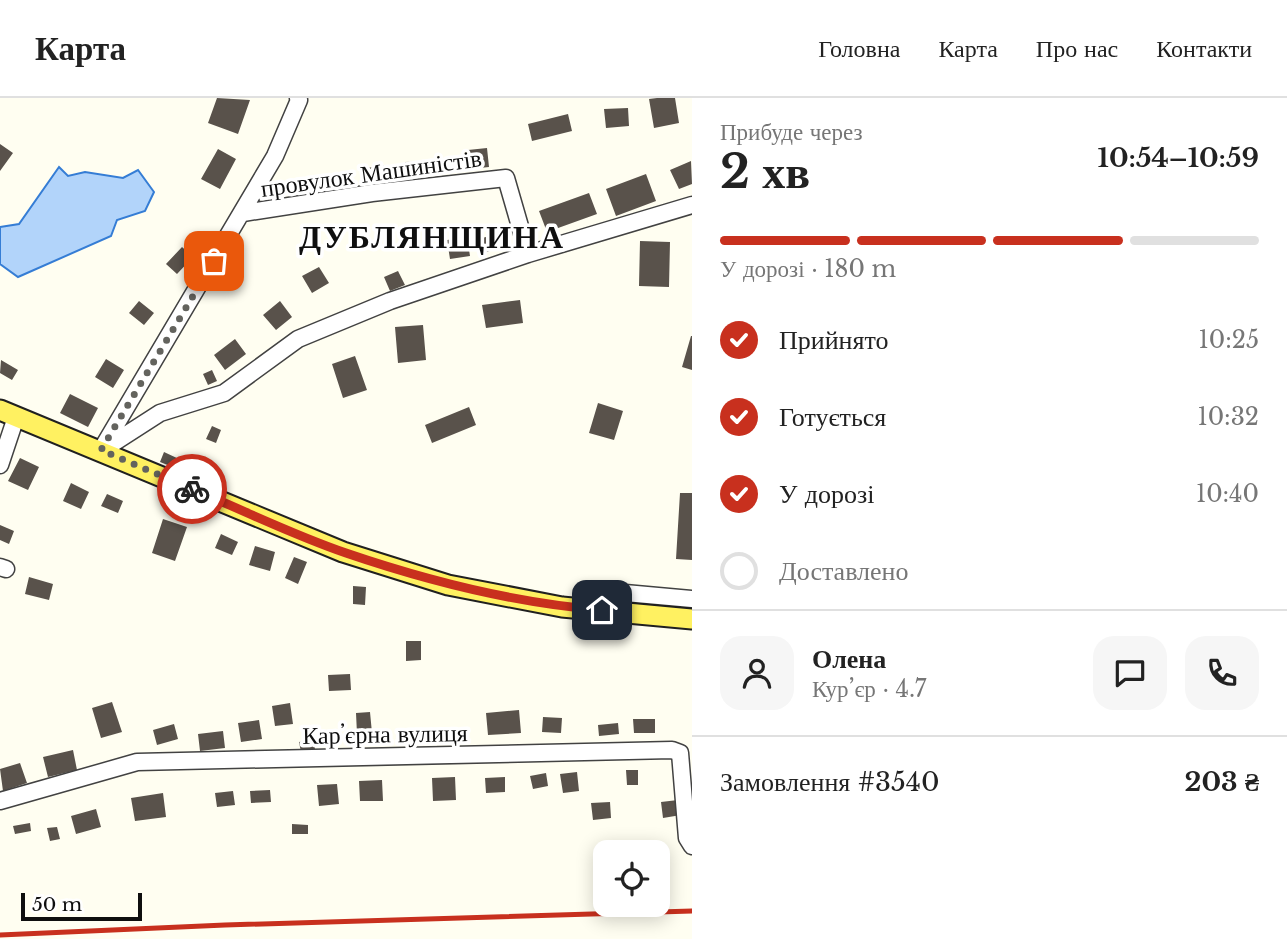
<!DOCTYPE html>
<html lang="uk">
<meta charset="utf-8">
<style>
:root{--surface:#fff;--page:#f6f6f6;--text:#222;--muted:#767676;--line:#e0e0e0;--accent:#c8301e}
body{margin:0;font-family:"Libre Baskerville",serif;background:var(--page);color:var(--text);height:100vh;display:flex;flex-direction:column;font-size:26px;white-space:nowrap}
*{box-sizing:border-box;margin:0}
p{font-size:23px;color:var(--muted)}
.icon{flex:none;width:38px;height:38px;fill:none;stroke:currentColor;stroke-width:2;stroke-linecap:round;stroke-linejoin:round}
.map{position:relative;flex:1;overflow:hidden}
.details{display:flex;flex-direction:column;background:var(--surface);width:595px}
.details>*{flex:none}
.buttons{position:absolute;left:593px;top:742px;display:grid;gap:14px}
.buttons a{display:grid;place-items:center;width:77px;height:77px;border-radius:14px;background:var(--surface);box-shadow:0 4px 18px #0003;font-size:35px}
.scale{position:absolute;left:21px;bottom:18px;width:121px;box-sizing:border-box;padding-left:7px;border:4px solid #0f0f0f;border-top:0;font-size:19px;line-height:24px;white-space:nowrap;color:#0f0f0f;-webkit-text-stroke:5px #fff;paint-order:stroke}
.pin{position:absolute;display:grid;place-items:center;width:60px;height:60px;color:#fff;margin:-30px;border-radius:14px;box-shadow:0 4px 10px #0006}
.courier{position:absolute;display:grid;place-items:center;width:70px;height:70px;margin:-35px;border:5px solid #c8301e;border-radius:50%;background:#fff;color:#222;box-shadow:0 2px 9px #0007}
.headline em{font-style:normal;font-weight:700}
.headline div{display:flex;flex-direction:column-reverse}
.headline{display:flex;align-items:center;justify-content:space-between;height:119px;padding:0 28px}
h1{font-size:46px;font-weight:700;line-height:52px}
.bar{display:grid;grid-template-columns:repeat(4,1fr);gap:10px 7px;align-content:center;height:84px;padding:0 28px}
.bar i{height:9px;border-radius:5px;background:var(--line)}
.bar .current{background:var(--accent)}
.bar p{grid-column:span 4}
.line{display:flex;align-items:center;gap:18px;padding:0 28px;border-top:2px solid var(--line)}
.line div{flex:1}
.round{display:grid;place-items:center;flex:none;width:74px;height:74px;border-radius:21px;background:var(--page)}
ol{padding:0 28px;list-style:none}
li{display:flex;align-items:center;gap:21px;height:77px}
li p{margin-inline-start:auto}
li .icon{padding:7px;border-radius:50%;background:var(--accent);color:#fff;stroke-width:4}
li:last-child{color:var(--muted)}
li i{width:38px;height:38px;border:4px solid var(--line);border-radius:50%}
header{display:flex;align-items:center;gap:42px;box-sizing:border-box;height:98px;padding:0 35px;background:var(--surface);border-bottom:2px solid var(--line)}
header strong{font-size:33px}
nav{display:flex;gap:38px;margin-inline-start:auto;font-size:24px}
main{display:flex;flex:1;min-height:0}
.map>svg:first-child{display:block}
</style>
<header>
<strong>Карта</strong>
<nav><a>Головна</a><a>Карта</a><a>Про нас</a><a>Контакти</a></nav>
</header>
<main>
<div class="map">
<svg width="692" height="841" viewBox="0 0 692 841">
<rect width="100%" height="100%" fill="#fffef1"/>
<!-- water -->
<path fill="#b2d4fa" stroke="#357dd5" stroke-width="2" d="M59 69 68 78 85 74 123 80 138 72 154 94 145 113 117 122 111 138 18 179 0 166V129L19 126Z"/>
<!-- building -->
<path fill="#59524b" d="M217 0 250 2 238 36 208 25Z
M657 0H675L679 25 654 30 649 1Z
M628 10 629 28 606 30 604 11Z
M568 16 572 33 532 43 528 26Z
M0 46 13 55 0 73Z
M487 50 489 69 470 71 468 52Z
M218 51 236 61 220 91 201 81Z
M437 63V77L405 78V64Z
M691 63 692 86 679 91 670 72Z
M387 67 388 81 362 84 360 71Z
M646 76 656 103 616 118 606 91Z
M589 95 597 116 547 134 539 113Z
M496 136 500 149 484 155 479 141Z
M467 139 470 158 450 161 447 142Z
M640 143 670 144 669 189 639 188Z
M182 149 193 159 177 176 166 166Z
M319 169 329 185 312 195 302 178Z
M398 173 405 187 390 193 384 179Z
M520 202 523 225 486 230 482 207Z
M139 203 154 215 144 227 129 215Z
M280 203 292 219 276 232 263 217Z
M423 227 426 262 398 265 395 229Z
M691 238H692V272L682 269Z
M235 241 246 256 225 272 214 257Z
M355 258 367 292 343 300 332 266Z
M106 261 124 272 113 290 95 279Z
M1 262 18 272 12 282 0 275Z
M212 272 217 283 208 287 203 276Z
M70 296 98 310 88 329 60 315Z
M598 305 623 313 614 342 589 335Z
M469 309 476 327 432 345 425 327Z
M212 328 221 332 216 345 206 341Z
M164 354 179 361 175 370 160 364Z
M20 360 39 369 28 392 8 383Z
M71 385 89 394 81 411 63 403Z
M680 395H692V462L676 461Z
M107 396 123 403 118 415 101 408Z
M163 421 187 429 175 463 152 455Z
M0 427 14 433 9 446 0 442Z
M221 436 238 444 232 457 215 450Z
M255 448 275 454 270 473 249 467Z
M294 459 307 464 298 486 285 480Z
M29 479 53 486 49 502 25 496Z
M353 488 366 489 365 507 353 506Z
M406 543H421V562L406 563Z
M350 576 351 592 329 593 328 577Z
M112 604 122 634 101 640 92 610Z
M290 605 293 626 275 628 272 608Z
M519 612 521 635 488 637 486 615Z
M370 614 372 635 357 636 356 615Z
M543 619 562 620 561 635 542 634Z
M633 621H655V635H634Z
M259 622 262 641 241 644 238 625Z
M618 625 619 636 599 638 598 627Z
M174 626 178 641 157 647 153 632Z
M223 633 225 650 200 653 198 636Z
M313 641 315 651 301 654 299 644Z
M73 652 77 672 48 679 43 659Z
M20 665 27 685 3 693 0 671Z
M626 672H638V687H627Z
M577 674 579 693 563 695 560 676Z
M546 675 548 688 533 691 530 678Z
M455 679 456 702 433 703 432 680Z
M505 679V694L486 695 485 680Z
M382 682 383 703H360L359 683Z
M337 686 339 706 319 708 317 687Z
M270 692 271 704 251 705 250 693Z
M233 693 235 707 217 709 215 695Z
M163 695 166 719 135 723 131 700Z
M678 702 681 717 663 720 661 704Z
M610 704 611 720 593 722 591 705Z
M96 711 101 729 76 736 71 718Z
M30 725 31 733 15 736 13 728Z
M292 726 308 727V736H292Z
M57 729 60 741 50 743 47 730Z"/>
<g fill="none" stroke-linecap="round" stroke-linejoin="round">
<!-- minor casing -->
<g stroke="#424242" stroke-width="19">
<path id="minor" d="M243 115 372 95 506 80 528 156
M104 347 275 58 299 2 298 0
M101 353 160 315 224 295 298 241 390 203 528 156 692 107
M0 367 16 319
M0 469 6 471
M579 510 603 493 692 501
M0 703 137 664 672 652 680 655 687 740 692 748"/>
</g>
<!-- major casing -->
<g stroke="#202020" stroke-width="23">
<path id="major" d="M0 312 343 454 448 487 562 509 692 521"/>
</g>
<!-- minor -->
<use href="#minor" stroke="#fff" stroke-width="16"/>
<!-- major -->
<use href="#major" stroke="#fff161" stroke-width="19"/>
<!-- rail -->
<path stroke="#c8301e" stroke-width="5" d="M0 837 225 827 692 813"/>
</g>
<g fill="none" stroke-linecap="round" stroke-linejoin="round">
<!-- done -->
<path stroke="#63635e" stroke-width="7" stroke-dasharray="0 12.6" d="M192 391 101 352 214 163"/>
<!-- route -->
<path stroke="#c8301e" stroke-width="9" d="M192 391C243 412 293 437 346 455 428 483 514 505 602 512"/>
</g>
<g text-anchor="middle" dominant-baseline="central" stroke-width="7" stroke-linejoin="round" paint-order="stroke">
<!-- street labels -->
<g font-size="24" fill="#0f0f0f" stroke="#fff">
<text transform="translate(371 75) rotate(-8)">провулок Машиністів</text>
<text transform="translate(385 636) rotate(-1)">Карʼєрна вулиця</text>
</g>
<!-- district labels -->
<g font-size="32" font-weight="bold" letter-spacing="2" fill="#0f0f0f" stroke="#fff">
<text x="432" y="139">ДУБЛЯНЩИНА</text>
</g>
</g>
</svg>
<div class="buttons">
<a><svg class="icon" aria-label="locate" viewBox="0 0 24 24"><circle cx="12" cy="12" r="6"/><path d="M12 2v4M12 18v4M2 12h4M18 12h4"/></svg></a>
</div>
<div class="scale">50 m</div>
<div class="pin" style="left:214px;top:163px;background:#ea580c"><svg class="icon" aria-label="bag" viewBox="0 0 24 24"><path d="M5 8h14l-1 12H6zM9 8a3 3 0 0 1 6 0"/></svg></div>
<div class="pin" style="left:602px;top:512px;background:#1f2937"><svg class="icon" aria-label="home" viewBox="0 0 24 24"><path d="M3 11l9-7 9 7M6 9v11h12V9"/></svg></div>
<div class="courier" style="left:192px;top:391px"><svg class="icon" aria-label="bike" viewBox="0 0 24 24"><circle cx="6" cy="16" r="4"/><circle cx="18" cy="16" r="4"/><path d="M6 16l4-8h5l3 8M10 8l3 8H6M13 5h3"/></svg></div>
</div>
<section class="details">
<div class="headline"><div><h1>2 хв</h1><p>Прибуде через</p></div><em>10:54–10:59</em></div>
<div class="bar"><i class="current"></i><i class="current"></i><i class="current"></i><i></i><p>У дорозі · 180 m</p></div>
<ol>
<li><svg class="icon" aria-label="check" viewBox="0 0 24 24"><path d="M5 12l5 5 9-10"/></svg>Прийнято<p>10:25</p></li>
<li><svg class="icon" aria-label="check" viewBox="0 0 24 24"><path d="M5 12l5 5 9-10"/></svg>Готується<p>10:32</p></li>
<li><svg class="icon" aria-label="check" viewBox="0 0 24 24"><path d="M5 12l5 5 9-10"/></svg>У дорозі<p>10:40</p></li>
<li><i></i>Доставлено</li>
</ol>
<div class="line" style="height:126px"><a class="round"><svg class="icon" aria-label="person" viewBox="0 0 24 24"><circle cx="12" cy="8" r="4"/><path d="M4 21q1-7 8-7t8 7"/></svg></a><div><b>Олена</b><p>Кур’єр · 4.7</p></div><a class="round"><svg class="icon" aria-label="chat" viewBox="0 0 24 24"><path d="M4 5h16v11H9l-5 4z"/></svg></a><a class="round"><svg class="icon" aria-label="phone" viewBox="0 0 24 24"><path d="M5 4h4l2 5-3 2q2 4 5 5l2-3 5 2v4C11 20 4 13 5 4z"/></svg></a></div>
<div class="line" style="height:91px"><div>Замовлення #3540</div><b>203 ₴</b></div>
</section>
</main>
